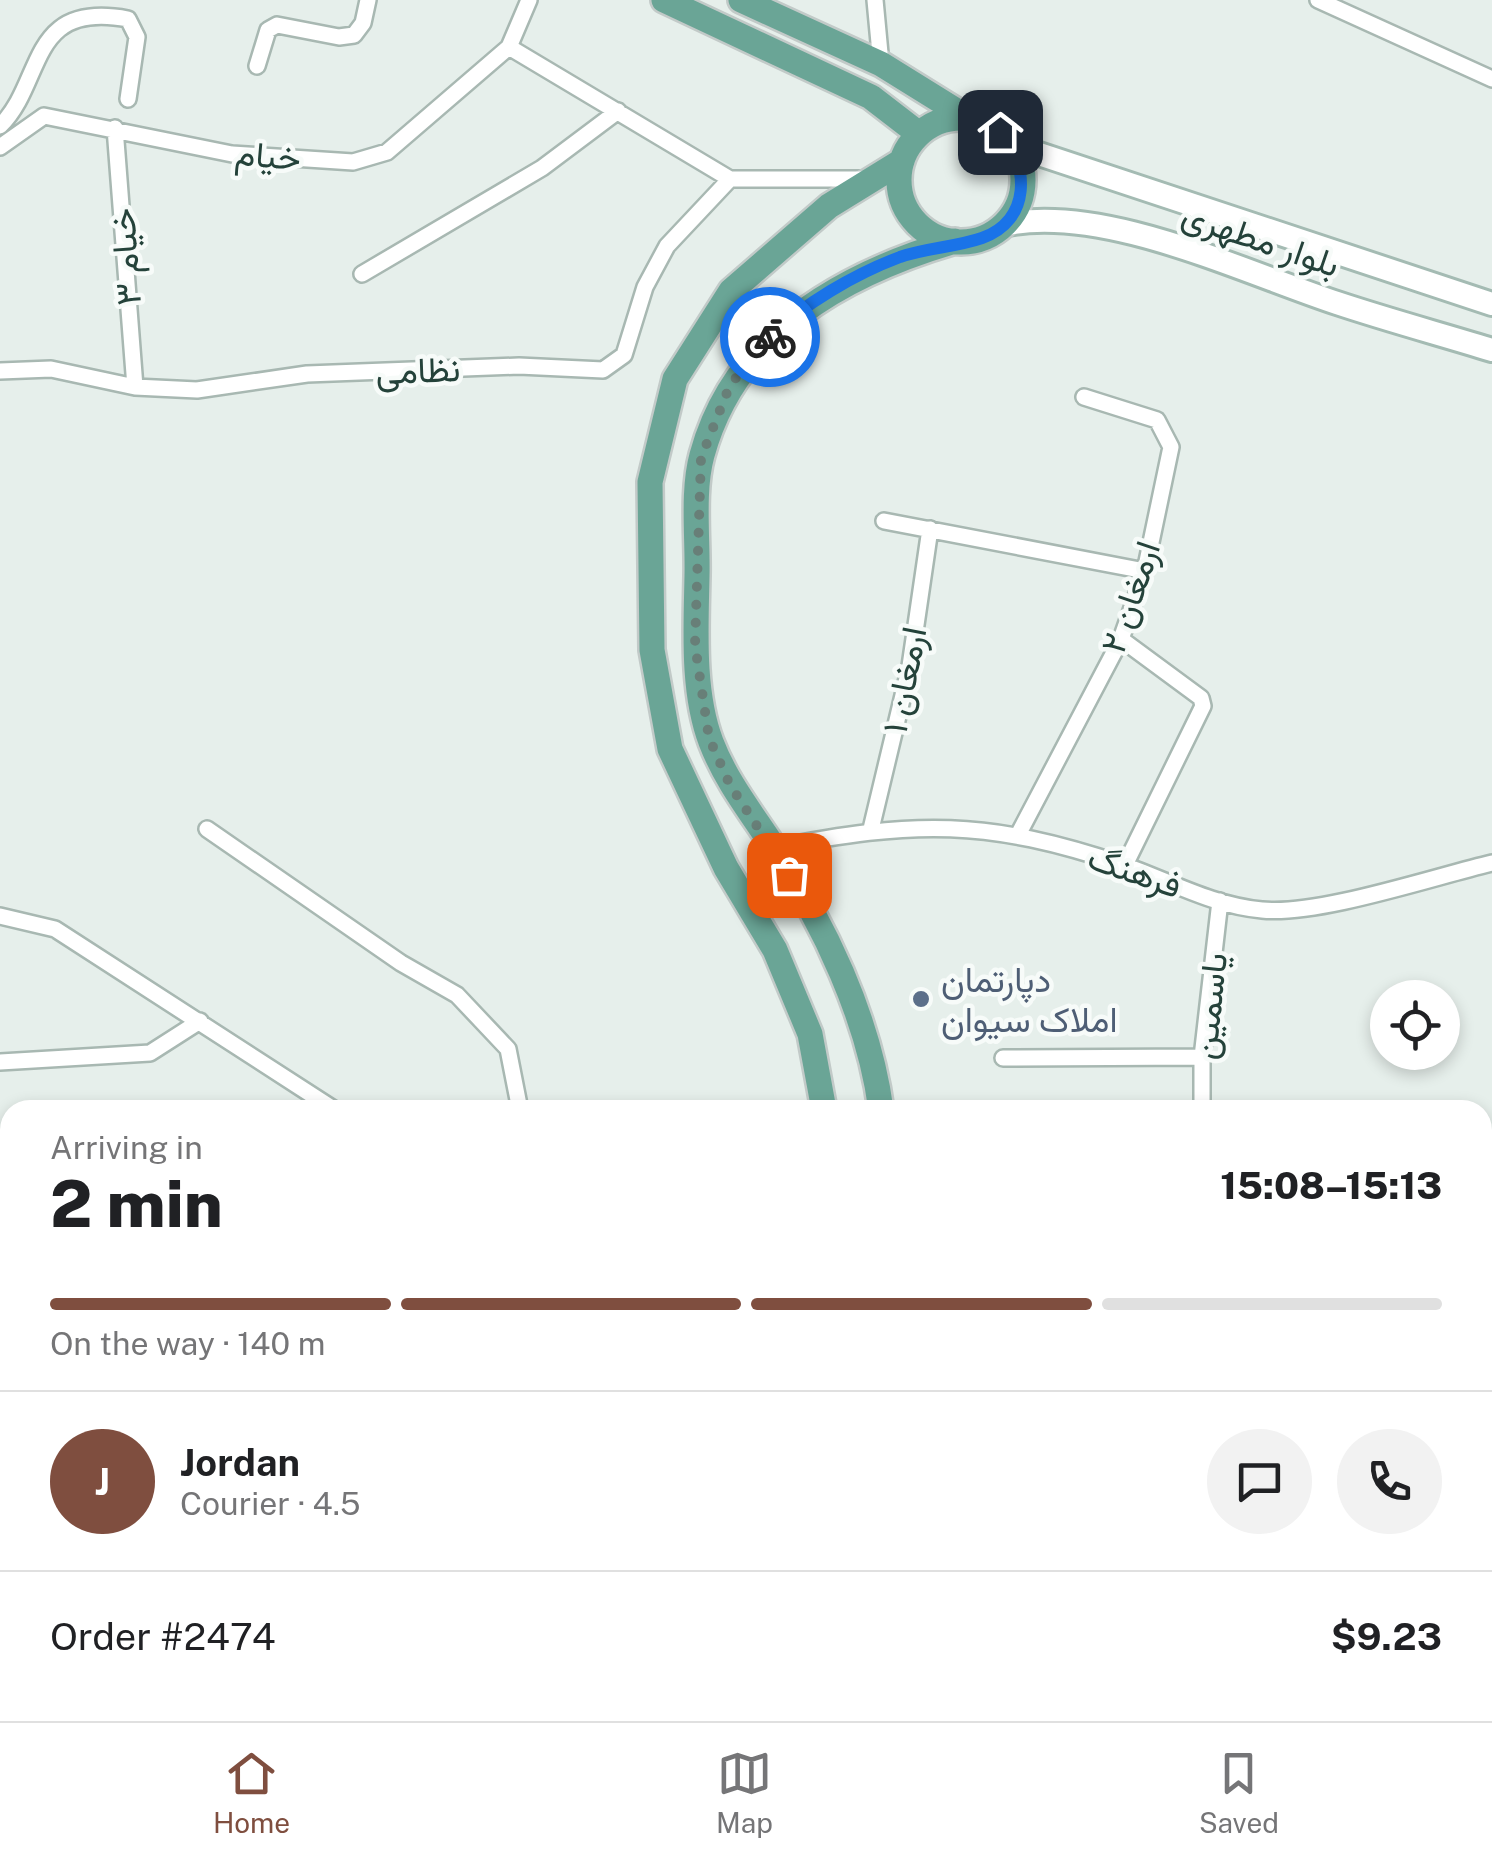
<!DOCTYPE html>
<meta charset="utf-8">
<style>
:root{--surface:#fff;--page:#f2f2f2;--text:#202124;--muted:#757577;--line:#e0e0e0;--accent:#7f4e3f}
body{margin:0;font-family:"Public Sans",Vazirmatn,sans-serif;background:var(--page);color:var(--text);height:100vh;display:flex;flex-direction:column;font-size:38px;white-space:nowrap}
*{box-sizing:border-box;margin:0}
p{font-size:32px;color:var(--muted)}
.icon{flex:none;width:55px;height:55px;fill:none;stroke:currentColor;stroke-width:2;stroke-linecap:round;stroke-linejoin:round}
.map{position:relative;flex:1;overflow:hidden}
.sheet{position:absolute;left:0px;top:1100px;width:1492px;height:622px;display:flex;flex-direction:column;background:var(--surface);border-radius:30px 30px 0 0;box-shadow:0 5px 15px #0003}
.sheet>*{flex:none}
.fabs{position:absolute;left:1370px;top:980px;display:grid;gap:20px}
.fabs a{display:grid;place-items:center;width:90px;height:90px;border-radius:50%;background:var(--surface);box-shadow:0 5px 15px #0003;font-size:50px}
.pin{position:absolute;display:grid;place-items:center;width:85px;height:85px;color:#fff;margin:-42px;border-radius:20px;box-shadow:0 5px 15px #0006}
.courier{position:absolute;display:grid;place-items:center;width:100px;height:100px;margin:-50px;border:8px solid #1a73e8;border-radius:50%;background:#fff;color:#222;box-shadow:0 2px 12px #0007}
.head em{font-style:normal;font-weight:800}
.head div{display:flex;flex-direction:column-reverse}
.head{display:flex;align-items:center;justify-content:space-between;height:170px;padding:0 50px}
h1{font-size:65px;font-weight:800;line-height:75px}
.bar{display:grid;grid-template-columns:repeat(4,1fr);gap:15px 10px;align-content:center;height:120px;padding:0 50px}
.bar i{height:12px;border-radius:8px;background:var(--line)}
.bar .current{background:var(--accent)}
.bar p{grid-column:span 4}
.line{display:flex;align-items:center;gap:25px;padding:0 50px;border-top:2px solid var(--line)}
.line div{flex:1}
.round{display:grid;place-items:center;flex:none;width:105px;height:105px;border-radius:52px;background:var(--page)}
.tabs{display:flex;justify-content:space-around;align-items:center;height:140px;border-top:2px solid var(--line);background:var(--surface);font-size:28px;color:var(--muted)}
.tabs a{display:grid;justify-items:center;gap:5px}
.tabs .current{color:var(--accent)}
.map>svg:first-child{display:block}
</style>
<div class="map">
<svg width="1492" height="1721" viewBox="0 0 1492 1721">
<rect width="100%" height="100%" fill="#e6efeb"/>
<!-- built -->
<path fill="#d4dfda" d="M1483 1546 1492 1548V1721H961L963 1712H1482Z"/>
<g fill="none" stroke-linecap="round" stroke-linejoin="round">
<!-- lane casing -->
<g stroke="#a8b8b2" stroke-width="12">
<path id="lane" d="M1482 1667 1492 1668
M1278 1712 1297 1721
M1136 1721 1142 1712"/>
</g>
<!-- street casing -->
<g stroke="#a8b8b2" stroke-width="20">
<path id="street" d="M875 0 881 64
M1318 0 1492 79
M509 47 529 0
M257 66 268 30 277 25 339 37 354 35 363 23 368 0
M0 126C45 82 27 0 128 19L137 37 128 99
M115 128 135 387
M0 147 44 116 232 154 353 162 387 152 509 47 730 179H868
M362 274 542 168 618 111
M0 371 51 369 135 387 197 390 307 374 519 366 603 370 624 355 645 287 667 246 730 179
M884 521 1145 571
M1121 639 1201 698 1203 706 1125 865
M207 829 401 963 457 995 508 1049 520 1110
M871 829 910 666 930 529
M1019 833 1121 639 1145 571 1171 447 1157 420 1084 397
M774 848C915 820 987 819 1124 865 1169 881 1214 906 1262 910 1317 916 1433 877 1492 863
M0 916 55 929 335 1110
M1003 1058 1202 1057
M0 1062 150 1053 200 1021
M1202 1110V1057L1220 901
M0 1290 10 1294
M430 1712V1721
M45 1721 87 1716
M670 1721 678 1712"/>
</g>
<!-- secondary casing -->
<g stroke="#a4bbb3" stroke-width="28">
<path id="secondary" d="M1012 145 1492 304
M1003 225C1102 203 1243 272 1337 303 1388 320 1440 334 1492 350
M1482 1173 1492 1171
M1482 1195 1492 1192"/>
</g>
<!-- primary casing -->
<g stroke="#c2cac8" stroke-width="30">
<path id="primary" d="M664 0 871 97 919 134
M741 0 881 64 968 118
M899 180a62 62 0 1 1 124 0a62 62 0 1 1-124 0Z
M824 1110 810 1034 775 950 726 868 670 749 652 650 650 482 675 379 731 291 829 206 902 161
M881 1110C869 1018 824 924 773 846 750 811 726 781 711 742 692 692 696 629 697 576 698 539 692 491 702 455 735 334 842 274 955 241
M800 1721 802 1712
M854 1721 857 1712"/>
</g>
<!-- lane -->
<use href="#lane" stroke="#fff" stroke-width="8"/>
<!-- street -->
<use href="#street" stroke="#fff" stroke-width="15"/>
<!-- secondary -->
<use href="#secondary" stroke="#fff" stroke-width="22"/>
<!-- primary -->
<use href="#primary" stroke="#6aa596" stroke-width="25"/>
</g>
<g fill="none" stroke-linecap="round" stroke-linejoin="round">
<!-- done -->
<path stroke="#687f78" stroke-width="10" stroke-dasharray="0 18" d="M770 337 749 358 728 390 701 458 695 645 709 738 730 785 789 875"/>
<!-- route -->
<path stroke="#1a73e8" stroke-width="12" d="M770 337C803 304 855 274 900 257 926 248 956 247 982 238 1031 221 1030 165 1000 132"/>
</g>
<!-- markers -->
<circle fill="#5c6f8a" stroke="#f7fbf9" stroke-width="4" cx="921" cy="999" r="10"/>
<g text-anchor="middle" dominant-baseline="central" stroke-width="9" stroke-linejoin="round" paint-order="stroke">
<!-- street labels -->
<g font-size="35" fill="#24423a" stroke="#f7fbf9">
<text transform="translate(268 155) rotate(5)">خیام</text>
<text transform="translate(1261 239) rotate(19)">بلوار مطهری</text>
<text transform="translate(125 257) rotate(-94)">خیام ۳</text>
<text transform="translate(418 370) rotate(-2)">نظامی</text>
<text transform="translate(1130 597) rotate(-71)">ارمغان ۲</text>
<text transform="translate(904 680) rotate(-79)">ارمغان ۱</text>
<text transform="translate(1135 871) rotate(19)">فرهنگ</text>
<text transform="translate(1209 1006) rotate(-84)">یاسمین</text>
</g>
<!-- service labels -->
<g font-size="35" fill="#4e5e75" stroke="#f7fbf9" text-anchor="start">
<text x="941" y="979">دپارتمان<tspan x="941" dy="40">املاک سیوان</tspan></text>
</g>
</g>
</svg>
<div class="fabs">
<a><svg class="icon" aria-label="locate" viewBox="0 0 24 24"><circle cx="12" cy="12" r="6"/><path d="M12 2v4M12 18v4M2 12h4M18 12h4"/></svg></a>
</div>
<div class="pin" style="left:789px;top:875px;background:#ea580c"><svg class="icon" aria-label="bag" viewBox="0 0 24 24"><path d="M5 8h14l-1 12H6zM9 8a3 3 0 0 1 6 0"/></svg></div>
<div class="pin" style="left:1000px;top:132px;background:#1f2937"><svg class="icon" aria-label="home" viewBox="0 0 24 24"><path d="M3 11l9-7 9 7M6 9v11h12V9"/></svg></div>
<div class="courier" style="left:770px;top:337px"><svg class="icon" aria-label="bike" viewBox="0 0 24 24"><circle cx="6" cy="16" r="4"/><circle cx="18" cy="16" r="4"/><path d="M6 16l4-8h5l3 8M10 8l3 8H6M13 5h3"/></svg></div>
<section class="sheet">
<div class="head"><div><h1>2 min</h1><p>Arriving in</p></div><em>15:08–15:13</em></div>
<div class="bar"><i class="current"></i><i class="current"></i><i class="current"></i><i></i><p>On the way · 140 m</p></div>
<div class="line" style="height:180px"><b class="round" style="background:var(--accent);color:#fff">J</b><div><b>Jordan</b><p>Courier · 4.5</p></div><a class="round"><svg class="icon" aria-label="chat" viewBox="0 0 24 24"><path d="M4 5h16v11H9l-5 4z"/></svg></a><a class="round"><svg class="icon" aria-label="phone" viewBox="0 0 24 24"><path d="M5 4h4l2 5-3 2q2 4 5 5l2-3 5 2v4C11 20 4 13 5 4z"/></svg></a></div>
<div class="line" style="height:130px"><div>Order #2474</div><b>$9.23</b></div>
</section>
</div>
<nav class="tabs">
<a class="current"><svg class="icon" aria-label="home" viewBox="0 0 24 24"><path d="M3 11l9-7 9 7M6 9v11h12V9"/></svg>Home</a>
<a><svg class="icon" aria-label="map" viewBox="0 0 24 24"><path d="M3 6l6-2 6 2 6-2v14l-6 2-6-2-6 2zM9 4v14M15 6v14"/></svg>Map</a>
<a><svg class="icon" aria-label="saved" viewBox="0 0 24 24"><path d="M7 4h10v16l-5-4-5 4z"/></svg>Saved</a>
</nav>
